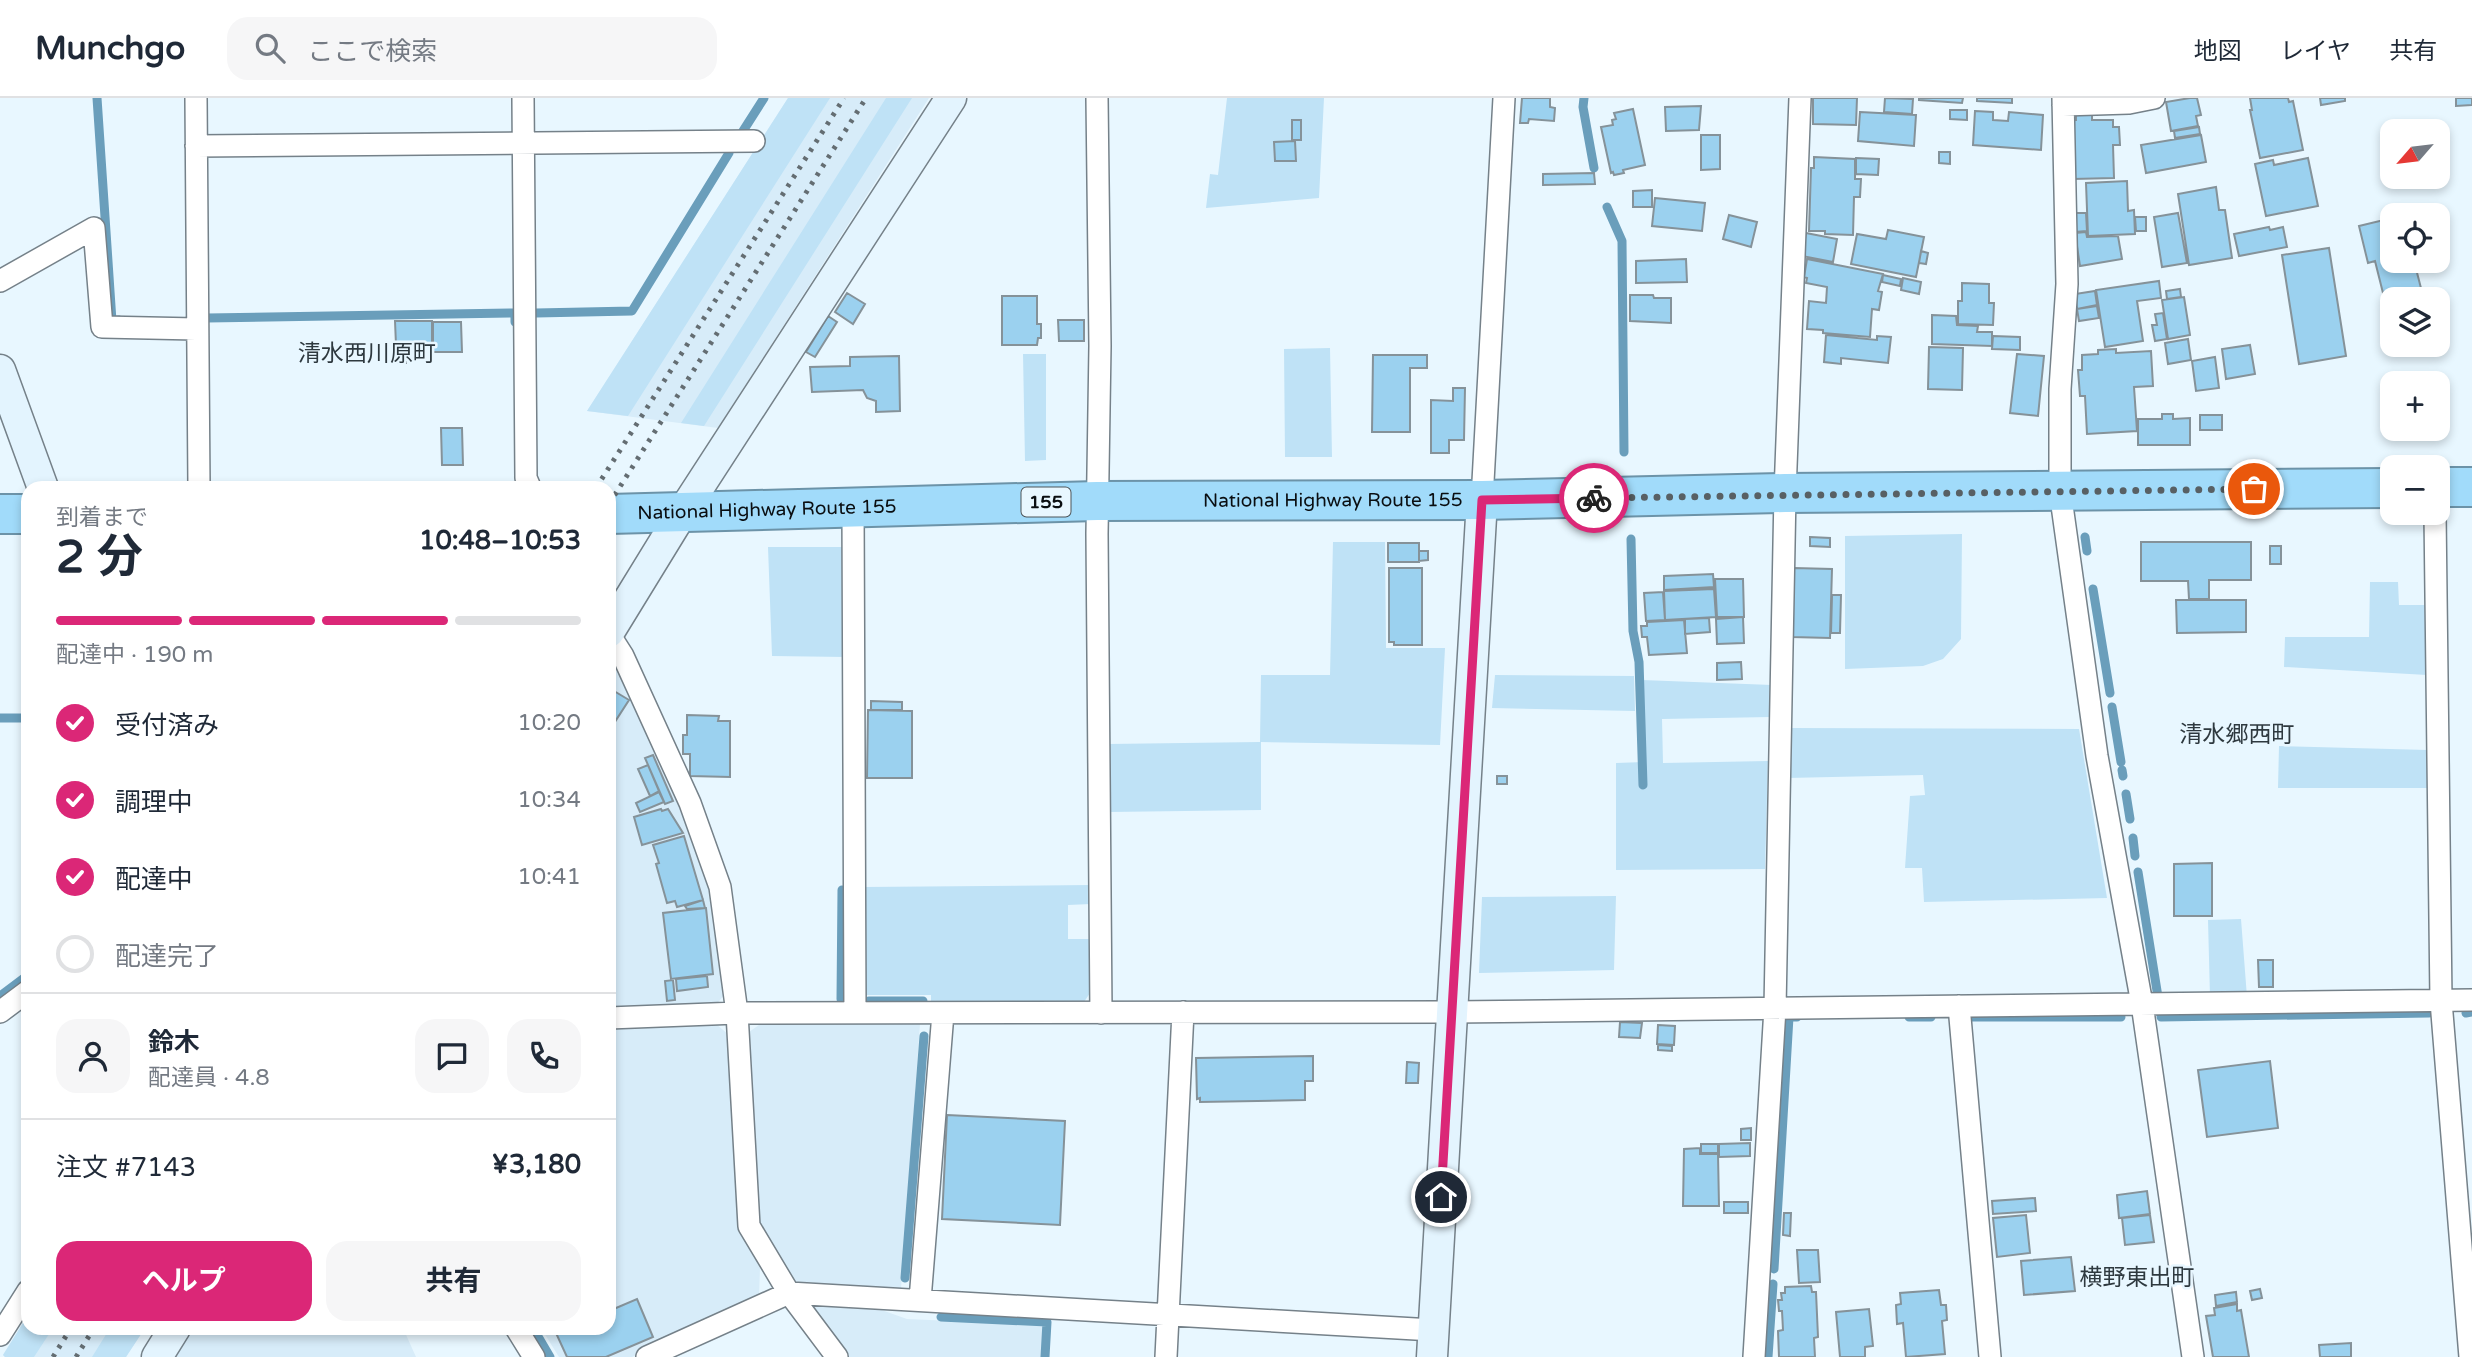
<!DOCTYPE html>
<html lang="ja">
<meta charset="utf-8">
<style>
:root{--surface:#fff;--page:#f6f6f7;--text:#1f2937;--muted:#747a83;--line:#e0e1e3;--accent:#db2777}
body{margin:0;font-family:"Varela Round","Noto Sans JP",sans-serif;background:var(--page);color:var(--text);height:100vh;display:flex;flex-direction:column;font-size:26px;white-space:nowrap}
*{box-sizing:border-box;margin:0}
p{font-size:23px;color:var(--muted)}
.icon{flex:none;width:38px;height:38px;fill:none;stroke:currentColor;stroke-width:2;stroke-linecap:round;stroke-linejoin:round}
.map{position:relative;flex:1;overflow:hidden}
.drawer{position:absolute;left:21px;top:383px;width:595px;height:854px;display:flex;flex-direction:column;background:var(--surface);border-radius:21px;box-shadow:0 4px 10px #0003}
.drawer>*{flex:none}
.needle{width:46px;rotate:242deg}
.buttons{position:absolute;left:2380px;top:21px;display:grid;gap:14px}
.buttons a{display:grid;place-items:center;width:70px;height:70px;border-radius:14px;background:var(--surface);box-shadow:0 4px 10px #0003;font-size:35px}
.pin{position:absolute;display:grid;place-items:center;width:60px;height:60px;color:#fff;margin:-30px;border:4px solid #fff;border-radius:50%;box-shadow:0 2px 7px #0007}
.courier{position:absolute;display:grid;place-items:center;width:70px;height:70px;margin:-35px;border:5px solid #db2777;border-radius:50%;background:#fff;color:#222;box-shadow:0 2px 9px #0007}
.summary em{font-style:normal;font-weight:700}
.summary div{display:flex;flex-direction:column-reverse}
.summary{display:flex;align-items:center;justify-content:space-between;height:119px;padding:0 35px}
h1{font-size:46px;font-weight:700;line-height:52px}
.bar{display:grid;grid-template-columns:repeat(4,1fr);gap:10px 7px;align-content:center;height:84px;padding:0 35px}
.bar i{height:9px;border-radius:5px;background:var(--line)}
.bar .on{background:var(--accent)}
.bar p{grid-column:span 4}
.line{display:flex;align-items:center;gap:18px;padding:0 35px;border-top:2px solid var(--line)}
.line div{flex:1}
.round{display:grid;place-items:center;flex:none;width:74px;height:74px;border-radius:21px;background:var(--page)}
ol{padding:0 35px;list-style:none}
li{display:flex;align-items:center;gap:21px;height:77px}
li p{margin-inline-start:auto}
li .icon{padding:7px;border-radius:50%;background:var(--accent);color:#fff;stroke-width:4}
li:last-child{color:var(--muted)}
li i{width:38px;height:38px;border:4px solid var(--line);border-radius:50%}
.button{display:flex;gap:14px;margin-top:auto;padding:14px 35px}
.button a{flex:1;height:80px;border-radius:21px;background:var(--accent);color:#fff;font-size:28px;font-weight:700;line-height:80px;text-align:center}
.button a+a{background:var(--page);color:var(--text)}
header{display:flex;align-items:center;gap:42px;box-sizing:border-box;height:98px;padding:0 35px;background:var(--surface);border-bottom:2px solid var(--line)}
header strong{font-size:33px}
nav{display:flex;gap:38px;margin-inline-start:auto;font-size:24px}
.search{width:490px;height:63px;background:var(--page);display:flex;align-items:center;gap:18px;box-sizing:border-box;padding:0 24px;border-radius:21px;color:var(--muted);font-size:26px}
.map>svg:first-child{display:block}
</style>
<header>
<strong>Munchgo</strong>
<div class="search"><svg class="icon" aria-label="search" viewBox="0 0 24 24"><circle cx="10" cy="10" r="6"/><path d="M15 15l6 6"/></svg>ここで検索</div>
<nav><a>地図</a><a>レイヤ</a><a>共有</a></nav>
</header>
<div class="map">
<svg width="2472" height="1259" viewBox="0 0 2472 1259">
<rect width="100%" height="100%" fill="#e8f7ff"/>
<!-- built -->
<path fill="#d7ecf9" d="M788 0H929L718 330 587 313Z
M611 569 618 571 693 735 710 789 724 897 716 907 609 909V572Z
M716 926 729 937 743 1132 760 1170 759 1199 632 1259H559L541 1230H609V929Z
M920 926 901 1191 788 1183 756 1121 749 934 759 927Z
M813 1205 873 1209 907 1221 1043 1227 1042 1259H846L812 1214Z
M28 1217V1230H145L126 1259H5L3 1257Z
M189 1230H403L416 1259H171Z"/>
<!-- green -->
<path fill="#bfe2f6" d="M788 0H830L628 318 587 313Z
M886 0H912L704 328 681 325Z
M1227 0H1324L1319 100 1206 110 1210 76 1218 77Z
M1330 250 1332 359H1285L1284 251Z
M1023 256H1046V362L1025 363Z
M1962 436 1961 541 1943 561 1923 568 1845 571V438Z
M1333 444H1385L1386 550H1445L1440 647 1261 644V712L1109 714 1108 646 1260 644 1261 577H1330Z
M768 449H847L846 559 772 558Z
M2370 484H2398L2399 507H2426L2427 577 2284 569 2285 539H2369Z
M1495 577 1634 578 1635 613 1492 610Z
M1642 582 1772 587 1770 619 1662 621 1663 665 1768 663 1765 771 1616 772V665L1644 664Z
M1789 630 2079 631 2107 800 1924 804 1922 770H1905L1910 698 1925 697 1923 677 1787 680Z
M2279 648 2428 652V690H2278Z
M1091 787V806L1068 807V841H1091L1092 892 1084 904 931 903V897H863V789Z
M1616 798 1614 872 1479 875 1482 799Z
M2241 821 2247 899H2210L2208 822Z
M28 1217V1230H53L34 1259H5L3 1257Z
M110 1230H145L126 1259H92Z"/>
<g fill="none" stroke-linecap="round" stroke-linejoin="round">
<!-- stream -->
<path stroke="#6a9ebb" stroke-width="9" d="M97 0 112 223 119 222
M1584 0 1583 9 1594 70
M743 33 764 0
M1607 109 1622 143 1624 354
M536 215 632 213 729 55
M207 220 515 215V224
M2085 439 2087 453
M1631 441 1633 533 1639 564 1643 687
M2093 491 2110 595
M2112 609 2121 664
M0 620H28
M2122 672 2123 678
M2126 696 2130 721
M2133 740 2135 758
M2138 774 2158 899
M0 898 28 877
M841 901 842 792
M869 903H923
M2466 915 2472 914
M1909 919H1931
M1972 919H2121
M2161 919 2429 915
M1774 1171 1789 919H1797
M905 1180 924 938
M941 1219 1047 1224 1045 1259
M533 1230 550 1259
M1768 1259 1773 1186"/>
</g>
<!-- building -->
<path fill="#9bd1ef" stroke="#859299" stroke-width="2" d="M1522 0H1550V9L1555 10 1554 23 1529 21 1528 25H1520Z
M1813 0H1857L1856 27 1813 26Z
M1885 0 1913 1 1912 16 1884 14Z
M1919 0H1963L1962 5 1919 2Z
M1977 0H2012V5L1977 3Z
M2190 0H2197L2201 17 2196 18 2198 28 2171 33 2166 4Z
M2250 0H2288L2289 4 2293 3 2303 52 2260 60 2250 12H2252Z
M2320 0H2345V3L2321 7Z
M2456 0H2472V7L2456 8Z
M1701 8 1699 32 1666 33 1665 9Z
M1633 11 1645 67 1623 72 1624 75 1614 77 1613 74 1611 75 1601 29 1613 27 1612 22 1616 21 1614 15Z
M1950 12H1967V22L1950 21Z
M1975 13 1993 14V22L2008 23 2009 14 2043 17 2041 52 1973 47Z
M1860 14 1916 17 1914 48 1858 43Z
M2076 17H2092V22H2113V29H2119L2120 47H2113L2114 80 2073 81 2072 22H2076Z
M1292 22H1301V42H1292Z
M2199 29 2200 36 2175 40 2174 33Z
M1701 37H1720V71L1701 72Z
M2201 37 2206 64 2146 75 2141 47Z
M1295 43 1296 63H1275L1274 44Z
M1939 54H1950V66L1939 65Z
M1814 59 1855 61V81H1861L1860 99H1854L1853 137 1825 136V133H1809L1811 70H1814Z
M1856 60 1879 61 1878 77 1856 76Z
M2308 60 2318 108 2266 118 2255 66 2273 62 2274 67Z
M1594 75 1595 86 1543 87V76Z
M2127 83 2128 113 2134 112 2135 136 2088 138 2086 85Z
M2216 89 2219 112H2225L2232 160 2189 167 2178 96Z
M1652 92V109H1633V93Z
M1655 100 1705 105 1702 133 1652 128Z
M2074 115H2086L2087 133 2074 134Z
M2178 115 2187 165 2162 169 2154 119Z
M1729 117 1757 124 1751 149 1723 141Z
M2135 119H2146V133H2136Z
M2392 120V163H2414L2422 194 2385 203 2375 163 2368 165 2359 128Z
M2269 129 2270 132 2283 129 2287 149 2239 158 2234 136Z
M1888 132 1924 139 1916 179 1851 166 1857 136 1886 141Z
M2086 134 2087 139 2118 138 2122 161 2080 168 2075 135Z
M1806 135 1837 141 1833 164 1802 158Z
M2329 150 2346 258 2299 266 2282 157Z
M1921 153 1928 155 1926 166 1919 165Z
M1686 161 1687 184 1636 185V163Z
M1807 161 1883 176 1878 193 1882 194 1879 212 1872 211 1870 239 1823 235V232L1807 231 1809 203 1826 205 1827 189 1806 185 1807 180 1804 179Z
M1883 177 1901 181 1900 188 1882 184Z
M1903 180 1921 184 1919 196 1901 192Z
M2159 183 2161 200 2137 203 2143 243 2105 249 2096 192Z
M1962 185 1989 186V205H1994L1993 227 1958 226V203H1962Z
M2180 191 2181 199 2167 201 2166 193Z
M2095 193 2097 207 2077 211 2075 196Z
M847 195 865 206 853 226 835 214Z
M1630 197H1653L1654 200H1671V225L1630 223Z
M1002 198H1037V226H1041V240H1038L1037 247H1002Z
M2184 199 2190 237 2168 241 2162 202Z
M2097 208 2099 220 2079 223 2077 211Z
M2163 215 2167 241 2155 243 2152 227H2157L2155 216Z
M1932 217 1956 218 1957 227 1978 228 1977 234H1992V248L1932 246Z
M828 218 837 224 815 259 806 254Z
M1058 222H1084V243H1059Z
M395 223H432V247H396Z
M433 224H461L462 254H433Z
M1826 237 1877 242V238L1891 239 1888 265 1841 260V266L1824 264Z
M1993 238 2020 239V252L1992 251Z
M2188 241 2191 262 2168 266 2165 245Z
M2250 247 2255 276 2226 281 2222 251Z
M1929 249 1963 250 1962 292 1928 291Z
M2116 251V255L2151 253 2153 288 2134 289 2137 333 2087 336 2085 298H2080L2078 272H2082V257L2098 256V252Z
M397 253H406V265H397Z
M2017 256 2044 258 2038 318 2010 315Z
M1373 257H1427V270H1410V334H1372Z
M899 258 900 313 876 314V303L867 300 863 292 812 294 810 269 850 268V259Z
M2215 259 2219 290 2196 293 2192 263Z
M1453 290H1465L1464 342H1449V355H1431V302L1453 303Z
M2162 316H2173V321L2190 320V347H2138V321H2162Z
M2200 317H2222V332H2200Z
M441 330H462L463 367H442Z
M1810 439 1830 440V449L1810 448Z
M2141 444H2251V482H2209V501H2189L2188 483H2141Z
M1388 445H1419V464H1388Z
M2270 448H2281V466H2270Z
M1419 453H1428V462L1419 463Z
M1389 470H1422V547H1394V544H1389Z
M1794 470 1832 471 1830 540 1792 539Z
M1713 476 1714 489 1664 492V478Z
M1715 481H1743L1744 519H1717Z
M1714 491 1716 519 1665 522 1664 493Z
M1663 494 1665 522 1646 523 1644 495Z
M1832 497H1841L1840 535H1831Z
M2176 502H2246V534L2177 535Z
M1743 519 1744 545 1717 546 1716 521Z
M1709 520 1710 534 1685 536V521Z
M1684 522 1687 555 1649 557 1647 539H1642L1641 528H1647V524Z
M1741 564 1742 581 1717 582V565Z
M609 590 629 602 609 633Z
M871 603 902 604V612H871Z
M868 612 912 613V680H867Z
M687 617 719 618 718 623H730V679L690 678V656H683V637H687Z
M653 657 673 703 665 706 645 660Z
M648 667 659 693 650 698 638 671Z
M1497 678H1507V686H1497Z
M659 694 664 704 640 714 636 705Z
M661 711 662 713 668 711 683 735 642 747 634 719Z
M684 738 703 802 677 809 675 803 667 805 656 766 659 765 653 747Z
M2212 765V818H2174V766Z
M703 802 705 810 687 811 685 808Z
M706 810 713 876 671 881 663 815Z
M2258 862H2273V889H2259Z
M707 878 708 889 677 893 676 881Z
M673 882 675 902 667 903 665 883Z
M1620 924 1642 925 1640 940 1619 939Z
M1658 927 1675 928 1674 947 1657 946Z
M1658 947 1672 948V953L1658 952Z
M1313 958V983H1305V1002L1200 1004V1000L1197 1001 1196 960Z
M2270 963 2278 1030 2207 1039 2198 972Z
M1407 964 1419 965 1418 985H1406Z
M947 1017 1065 1023 1060 1127 942 1121Z
M1751 1030V1042H1741V1031Z
M1750 1045V1058L1719 1059V1046Z
M1701 1046H1718V1055H1701Z
M1700 1050V1056H1718L1719 1108H1683L1684 1051Z
M2147 1093 2150 1116 2119 1120 2117 1097Z
M2035 1100 2036 1113 1993 1116 1992 1103Z
M1724 1104H1748V1115H1724Z
M1784 1115H1791L1790 1138 1783 1137Z
M2026 1117 2030 1155 1997 1159 1993 1120Z
M2150 1117 2154 1144 2125 1147 2122 1120Z
M1797 1152H1818L1820 1184 1799 1185Z
M2071 1159 2075 1193 2024 1197 2021 1163Z
M1811 1188 1812 1194H1816L1818 1239 1814 1240 1815 1259H1779L1778 1233 1783 1232 1782 1213H1779L1778 1202H1782L1781 1195H1785V1189Z
M2260 1191 2262 1200 2252 1202 2250 1193Z
M1939 1192 1941 1207H1946L1947 1222 1942 1223 1945 1256 1906 1259 1903 1225 1897 1226 1896 1207 1901 1206 1900 1195Z
M2236 1194 2237 1204 2216 1208 2215 1197Z
M637 1201 653 1239 606 1259H567L556 1235 568 1230H609V1213Z
M2237 1206V1213L2241 1212 2249 1259H2213L2206 1218 2215 1217 2214 1210Z
M1869 1211 1873 1248 1865 1249V1259H1840L1836 1214Z
M2351 1245V1259H2320L2319 1247Z"/>
<g fill="none" stroke-linecap="round" stroke-linejoin="round">
<!-- street casing -->
<g stroke="#758189" stroke-width="24">
<path id="street" d="M196 0 199 390
M523 0 526 380 529 387 527 390
M1097 0 1100 248 1097 436 1101 915
M2063 0 2067 186 2060 291V393L2097 658 2142 906 2193 1259
M2063 7 2129 5 2154 0
M196 48 754 43
M0 183 94 130 102 229 196 231
M1482 402 1504 0
M853 410 855 915
M2435 415 2441 903 2470 1259
M609 536 623 558 690 705 720 789 737 915 749 1128 789 1195 837 1259
M1959 908 1990 1259
M0 914 28 893
M609 920 737 915 1452 914 2472 902
M920 1202 943 915
M516 1230 534 1259
M0 1237 28 1193
M647 1259 789 1195 1433 1232
M1166 1259 1183 914
M1754 1259 1775 910 1785 395 1800 0"/>
</g>
<!-- secondary casing -->
<g stroke="#758189" stroke-width="33">
<path id="secondary" d="M0 272 43 390
M609 534 682 415 951 0
M157 1259 175 1230
M1432 1259 1482 402"/>
</g>
<!-- highway casing -->
<g stroke="#6c93a8" stroke-width="42">
<g id="highway">
<path d="M2438 389H2472"/>
<path d="M0 416H28"/>
<path id="s1" d="M609 416 1097 403 1482 402 1785 395 2392 390"/>
</g>
</g>
<!-- street -->
<use href="#street" stroke="#fff" stroke-width="21"/>
<!-- secondary -->
<use href="#secondary" stroke="#e3f4fe" stroke-width="30"/>
<!-- highway -->
<use href="#highway" stroke="#a1dbfa" stroke-width="38"/>
<!-- rail -->
<path stroke="#646d72" stroke-width="5" stroke-dasharray="3.5 7" stroke-linecap="butt" d="M596 390 844 0
M609 406 866 0
M53 1259 71 1230
M76 1259 94 1230"/>
</g>
<g fill="none" stroke-linecap="round" stroke-linejoin="round">
<!-- done -->
<path stroke="#586064" stroke-width="7" stroke-dasharray="0 12.6" d="M1594 400 2254 391"/>
<!-- route -->
<path stroke="#db2777" stroke-width="9" d="M1441 1099 1482 402 1594 400"/>
</g>
<g text-anchor="middle" dominant-baseline="central" stroke-width="5" stroke-linejoin="round" paint-order="stroke">
<!-- shield labels -->
<rect fill="#e8f7ff" stroke="#4d5458" stroke-width="2" x="1021.5" y="389.5" width="49" height="29" rx="5"/>
<g font-size="18" font-weight="bold" fill="#0a0e11">
<text x="1046" y="404">155</text>
</g>
<!-- street labels -->
<g font-size="19" fill="#0a0e11" stroke="#e8f7ff">
<text stroke="none"><textPath href="#s1" startOffset="724">National Highway Route 155</textPath></text>
<text stroke="none"><textPath href="#s1" startOffset="158">National Highway Route 155</textPath></text>
</g>
<!-- quarter labels -->
<g font-size="23" fill="#2e393f" stroke="#e8f7ff">
<text x="367" y="256">清水西川原町</text>
<text x="2237" y="637">清水郷西町</text>
<text x="2137" y="1180">横野東出町</text>
</g>
</g>
</svg>
<div class="buttons">
<a><svg class="needle" viewBox="-14 -14 28 28"><path d="M0-13l5 13h-10z" fill="#e53935"/><path d="M0 13l5-13h-10z" fill="#747a83"/></svg></a>
<a><svg class="icon" aria-label="locate" viewBox="0 0 24 24"><circle cx="12" cy="12" r="6"/><path d="M12 2v4M12 18v4M2 12h4M18 12h4"/></svg></a>
<a><svg class="icon" aria-label="layers" viewBox="0 0 24 24"><path d="M12 4l9 5-9 5-9-5zM3 14l9 5 9-5"/></svg></a>
<a>+</a>
<a>−</a>
</div>
<div class="pin" style="left:2254px;top:391px;background:#ea580c"><svg class="icon" aria-label="bag" viewBox="0 0 24 24"><path d="M5 8h14l-1 12H6zM9 8a3 3 0 0 1 6 0"/></svg></div>
<div class="pin" style="left:1441px;top:1099px;background:#1f2937"><svg class="icon" aria-label="home" viewBox="0 0 24 24"><path d="M3 11l9-7 9 7M6 9v11h12V9"/></svg></div>
<div class="courier" style="left:1594px;top:400px"><svg class="icon" aria-label="bike" viewBox="0 0 24 24"><circle cx="6" cy="16" r="4"/><circle cx="18" cy="16" r="4"/><path d="M6 16l4-8h5l3 8M10 8l3 8H6M13 5h3"/></svg></div>
<section class="drawer">
<div class="summary"><div><h1>2 分</h1><p>到着まで</p></div><em>10:48–10:53</em></div>
<div class="bar"><i class="on"></i><i class="on"></i><i class="on"></i><i></i><p>配達中 · 190 m</p></div>
<ol>
<li><svg class="icon" aria-label="check" viewBox="0 0 24 24"><path d="M5 12l5 5 9-10"/></svg>受付済み<p>10:20</p></li>
<li><svg class="icon" aria-label="check" viewBox="0 0 24 24"><path d="M5 12l5 5 9-10"/></svg>調理中<p>10:34</p></li>
<li><svg class="icon" aria-label="check" viewBox="0 0 24 24"><path d="M5 12l5 5 9-10"/></svg>配達中<p>10:41</p></li>
<li><i></i>配達完了</li>
</ol>
<div class="line" style="height:126px"><a class="round"><svg class="icon" aria-label="person" viewBox="0 0 24 24"><circle cx="12" cy="8" r="4"/><path d="M4 21q1-7 8-7t8 7"/></svg></a><div><b>鈴木</b><p>配達員 · 4.8</p></div><a class="round"><svg class="icon" aria-label="chat" viewBox="0 0 24 24"><path d="M4 5h16v11H9l-5 4z"/></svg></a><a class="round"><svg class="icon" aria-label="phone" viewBox="0 0 24 24"><path d="M5 4h4l2 5-3 2q2 4 5 5l2-3 5 2v4C11 20 4 13 5 4z"/></svg></a></div>
<div class="line" style="height:91px"><div>注文 #7143</div><b>¥3,180</b></div>
<div class="button"><a>ヘルプ</a><a>共有</a></div>
</section>
</div>
